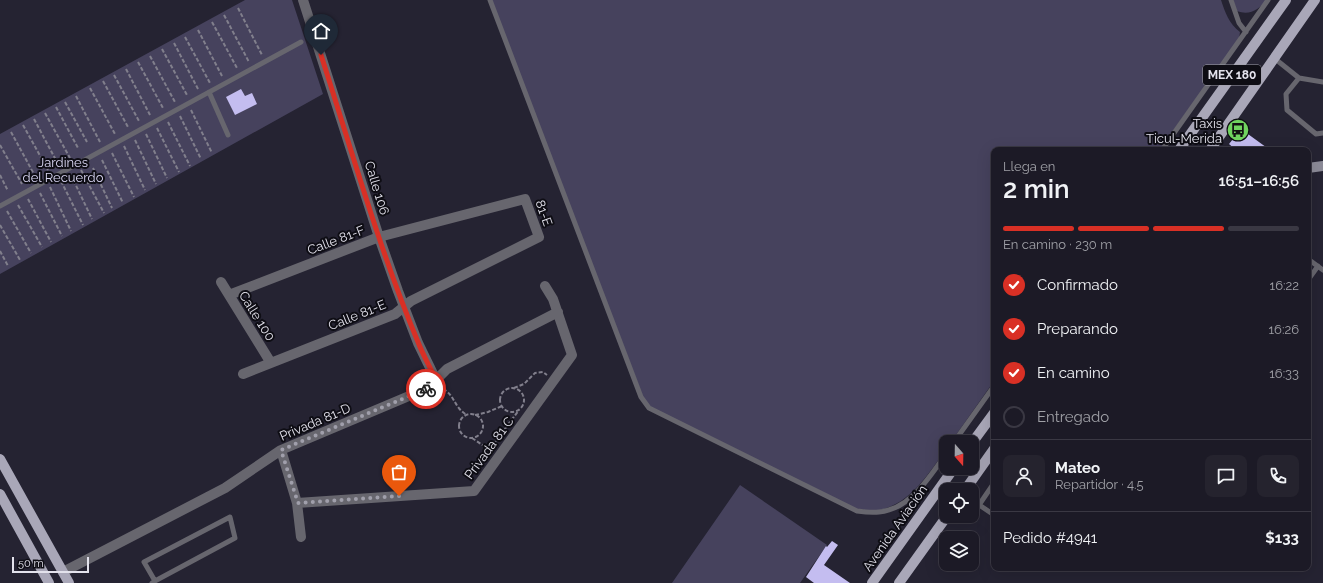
<!DOCTYPE html>
<html lang="es">
<meta charset="utf-8">
<style>
:root{--surface:#1c1a26;--page:#25232e;--text:#f1f3f6;--muted:#a0a1a7;--line:#3a3843;--accent:#d93025}
body{margin:0;font-family:Raleway,sans-serif;background:var(--page);color:var(--text);height:100vh;display:flex;flex-direction:column;font-size:15px;white-space:nowrap}
*{box-sizing:border-box;margin:0}
p{font-size:13px;color:var(--muted)}
.icon{flex:none;width:22px;height:22px;fill:none;stroke:currentColor;stroke-width:2;stroke-linecap:round;stroke-linejoin:round}
.map{position:relative;flex:1;overflow:hidden}
.sheet{position:absolute;left:991px;top:147px;width:320px;height:424px;display:flex;flex-direction:column;background:var(--surface);border-radius:8px;box-shadow:0 4px 16px #0002,0 0 0 1px var(--line)}
.sheet>*{flex:none}
.needle{width:26px;rotate:160deg}
.controls{position:absolute;left:939px;top:435px;display:grid;gap:8px}
.controls a{display:grid;place-items:center;width:40px;height:40px;border-radius:8px;background:var(--surface);box-shadow:0 4px 16px #0002,0 0 0 1px var(--line);font-size:20px}
.scale{position:absolute;left:12px;bottom:10px;width:77px;box-sizing:border-box;padding-left:4px;border:2px solid #e3e2ec;border-top:0;font-size:11px;line-height:14px;white-space:nowrap;color:#e3e2ec;-webkit-text-stroke:3px #0e0d14;paint-order:stroke}
.pin{position:absolute;display:grid;place-items:center;width:34px;height:34px;color:#fff;margin:-41px -17px;border-radius:50% 50% 50% 0;rotate:-45deg;box-shadow:0 0 4px #0007}
.pin .icon{rotate:45deg}
.courier{position:absolute;display:grid;place-items:center;width:40px;height:40px;margin:-20px;border:3px solid #d93025;border-radius:50%;background:#fff;color:#222;box-shadow:0 1px 5px #0007}
.overview em{font-style:normal;font-weight:600}
.overview div{display:flex;flex-direction:column-reverse}
.overview{display:flex;align-items:center;justify-content:space-between;height:68px;padding:0 12px}
h1{font-size:26px;font-weight:600;line-height:30px}
.bar{display:grid;grid-template-columns:repeat(4,1fr);gap:6px 4px;align-content:center;height:48px;padding:0 12px}
.bar i{height:5px;border-radius:3px;background:var(--line)}
.bar .active{background:var(--accent)}
.bar p{grid-column:span 4}
.line{display:flex;align-items:center;gap:10px;padding:0 12px;border-top:1px solid var(--line)}
.line div{flex:1}
.round{display:grid;place-items:center;flex:none;width:42px;height:42px;border-radius:8px;background:var(--page)}
ol{padding:0 12px;list-style:none}
li{display:flex;align-items:center;gap:12px;height:44px}
li p{margin-inline-start:auto}
li .icon{padding:4px;border-radius:50%;background:var(--accent);color:#fff;stroke-width:4}
li:last-child{color:var(--muted)}
li i{width:22px;height:22px;border:2px solid var(--line);border-radius:50%}
.map>svg:first-child{display:block}
</style>
<div class="map">
<svg width="1323" height="583" viewBox="0 0 1323 583">
<rect width="100%" height="100%" fill="#252332"/>
<!-- green -->
<path fill="#46425d" d="M245 0H292L323 94 0 274V134Z
M491 0H1221C1225 12 1229 24 1240 32L1239 39 1159 150H994V381L951 442H946V449C929 473 911 503 880 510 875 511 869 510 864 510L863 509 858 510 649 407 645 402Z
M1233 0H1267C1259 9 1250 16 1237 11Z
M740 485 827 545 800 583H672Z"/>
<!-- building -->
<path fill="#c4bdf0" d="M241 89 245 96 252 93 257 104 235 115 226 97Z
M1241 129 1270 150H1236L1229 144Z
M832 541 838 545 824 565 850 583H814L806 577 826 546 827 547Z"/>
<g fill="none" stroke-linecap="round" stroke-linejoin="round">
<!-- path -->
<path stroke="#817f8c" stroke-width="2" stroke-dasharray="4 2" stroke-linecap="butt" d="M238 8 262 55
M224 15 249 62
M212 22 237 68
M198 30 222 76
M185 37 210 83
M174 43 198 89
M162 49 187 95
M150 56 175 102
M138 62 163 108
M126 69 150 115
M114 75 139 121
M103 81 128 127
M90 88 115 134
M76 96 100 142
M65 102 87 142
M56 107 78 148
M191 110 212 153
M45 113 70 158
M180 116 201 159
M34 119 58 164
M168 122 190 166
M23 125 48 170
M157 128 179 172
M11 132 35 176
M146 134 167 178
M135 140 156 184
M0 145 22 184
M124 146 145 190
M112 153 134 197
M102 160 123 203
M93 168 112 208
M81 170 104 213
M0 175 8 191
M71 175 92 219
M61 181 83 225
M50 187 71 231
M40 193 62 236
M28 199 51 242
M18 205 42 247
M7 211 31 253
M0 225 20 260
M0 251 8 266
M514 388 524 384 535 373 543 372 547 375
M500 400a12 12 0 1 1 24 0a12 12 0 1 1-24 0Z
M443 389C455 395 454 408 467 415
M459 426a12 12 0 1 1 24 0a12 12 0 1 1-24 0Z
M475 415 488 412 502 406
M472 438 490 450
M490 449 519 410"/>
<!-- lane -->
<path stroke="#67666e" stroke-width="5" d="M490 0 641 397 649 408 857 511C864 512 872 513 879 512 911 509 929 477 946 454
M1231 0 1239 23 1246 32
M1274 58 1299 78 1323 82
M1299 78 1286 94 1287 110 1316 134 1323 133
M209 92 228 135
M1162 150 1268 0
M0 206 301 42
M1308 259 1323 270
M1308 280 1318 266
M954 442 994 386
M972 500 994 515
M979 505 994 483
M152 583 155 581 235 538 230 517 144 562 155 581"/>
<!-- street -->
<path stroke="#67666e" stroke-width="10" d="M303 0 379 237 398 291 418 343 436 380
M221 282 271 363
M229 295 379 237 525 199 539 237 411 301 395 314 243 374
M281 450 297 503 301 537
M297 503 474 491 572 355 553 299 545 286
M63 572 225 488 281 450 428 388 447 369 558 312"/>
<!-- secondary -->
<path stroke="#8c8b98" stroke-width="10" d="M1308 168 1323 166"/>
<!-- primary -->
<path stroke="#a9a7b8" stroke-width="10" d="M1179 150 1286 0
M1210 150 1315 0
M972 443 994 413
M0 459 69 583
M965 490 994 449
M0 494 49 583
M872 583 954 468
M899 583 947 516"/>
</g>
<g fill="none" stroke-linecap="round" stroke-linejoin="round">
<!-- done -->
<path stroke="#a09fab" stroke-width="4" stroke-dasharray="0 7.2" d="M399 496 298 503 281 450 426 389"/>
<!-- route -->
<path stroke="#d93025" stroke-width="5" d="M321 55C352 151 379 249 418 342 423 355 430 367 436 380L426 389"/>
</g>
<!-- icons -->
<defs>
<g id="bus-disc" transform="scale(1.15)"><circle r="9.5" fill="#70d35f" stroke="#0e0d14"/><path d="M-5-6H5V4H4V6H2V4H-2V6H-4V4H-5ZM-3.5-4V0h7V-4ZM-3.5 1.2v1.5H-2V1.2ZM2 1.2v1.5H3.5V1.2Z" fill="#111"/></g>
</defs>
<g fill-rule="evenodd">
<use href="#bus-disc" x="1238" y="130"/>
</g>
<g text-anchor="middle" dominant-baseline="central" stroke-width="4" stroke-linejoin="round" paint-order="stroke">
<!-- shield labels -->
<rect fill="#0e0d14" stroke="#a3a2ab" stroke-width="1" x="1203" y="65" width="58" height="20" rx="3"/>
<g font-size="12" font-weight="bold" fill="#e3e2ec">
<text x="1232" y="75">MEX 180</text>
</g>
<!-- poi labels -->
<g font-size="13" fill="#e3e2ec" stroke="#0e0d14" text-anchor="end">
<text x="1222" y="123">Taxis<tspan x="1222" dy="15">Ticul-Merida</tspan></text>
</g>
<!-- park labels -->
<g font-size="13" fill="#dad7f4" stroke="#0e0d14">
<text x="63" y="162">Jardines<tspan x="63" dy="15">del Recuerdo</tspan></text>
</g>
<!-- street labels -->
<g font-size="13" fill="#e3e2ec" stroke="#0e0d14">
<text transform="translate(377 188) rotate(73)">Calle 106</text>
<text transform="translate(544 213) rotate(70)">81-E</text>
<text transform="translate(336 240) rotate(-21)">Calle 81-F</text>
<text transform="translate(357 315) rotate(-22)">Calle 81-E</text>
<text transform="translate(257 316) rotate(58)">Calle 100</text>
<text transform="translate(315 422) rotate(-23)">Privada 81-D</text>
<text transform="translate(489 448) rotate(-54)">Privada 81 C</text>
<text transform="translate(895 528) rotate(-55)">Avenida Aviación</text>
</g>
</g>
</svg>
<div class="controls">
<a><svg class="needle" viewBox="-14 -14 28 28"><path d="M0-13l5 13h-10z" fill="#e53935"/><path d="M0 13l5-13h-10z" fill="#a0a1a7"/></svg></a>
<a><svg class="icon" aria-label="locate" viewBox="0 0 24 24"><circle cx="12" cy="12" r="6"/><path d="M12 2v4M12 18v4M2 12h4M18 12h4"/></svg></a>
<a><svg class="icon" aria-label="layers" viewBox="0 0 24 24"><path d="M12 4l9 5-9 5-9-5zM3 14l9 5 9-5"/></svg></a>
</div>
<div class="scale">50 m</div>
<div class="pin" style="left:399px;top:496px;background:#ea580c"><svg class="icon" aria-label="bag" viewBox="0 0 24 24"><path d="M5 8h14l-1 12H6zM9 8a3 3 0 0 1 6 0"/></svg></div>
<div class="pin" style="left:321px;top:55px;background:#1f2937"><svg class="icon" aria-label="home" viewBox="0 0 24 24"><path d="M3 11l9-7 9 7M6 9v11h12V9"/></svg></div>
<div class="courier" style="left:426px;top:389px"><svg class="icon" aria-label="bike" viewBox="0 0 24 24"><circle cx="6" cy="16" r="4"/><circle cx="18" cy="16" r="4"/><path d="M6 16l4-8h5l3 8M10 8l3 8H6M13 5h3"/></svg></div>
<section class="sheet">
<div class="overview"><div><h1>2 min</h1><p>Llega en</p></div><em>16:51–16:56</em></div>
<div class="bar"><i class="active"></i><i class="active"></i><i class="active"></i><i></i><p>En camino · 230 m</p></div>
<ol>
<li><svg class="icon" aria-label="check" viewBox="0 0 24 24"><path d="M5 12l5 5 9-10"/></svg>Confirmado<p>16:22</p></li>
<li><svg class="icon" aria-label="check" viewBox="0 0 24 24"><path d="M5 12l5 5 9-10"/></svg>Preparando<p>16:26</p></li>
<li><svg class="icon" aria-label="check" viewBox="0 0 24 24"><path d="M5 12l5 5 9-10"/></svg>En camino<p>16:33</p></li>
<li><i></i>Entregado</li>
</ol>
<div class="line" style="height:72px"><a class="round"><svg class="icon" aria-label="person" viewBox="0 0 24 24"><circle cx="12" cy="8" r="4"/><path d="M4 21q1-7 8-7t8 7"/></svg></a><div><b>Mateo</b><p>Repartidor · 4.5</p></div><a class="round"><svg class="icon" aria-label="chat" viewBox="0 0 24 24"><path d="M4 5h16v11H9l-5 4z"/></svg></a><a class="round"><svg class="icon" aria-label="phone" viewBox="0 0 24 24"><path d="M5 4h4l2 5-3 2q2 4 5 5l2-3 5 2v4C11 20 4 13 5 4z"/></svg></a></div>
<div class="line" style="height:52px"><div>Pedido #4941</div><b>$133</b></div>
</section>
</div>
